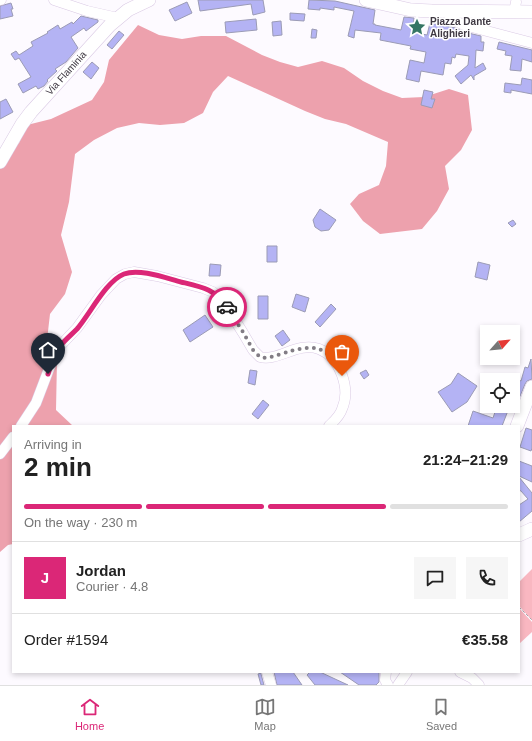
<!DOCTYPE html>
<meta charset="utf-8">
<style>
:root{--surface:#fff;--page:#f6f6f6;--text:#222;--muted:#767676;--line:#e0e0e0;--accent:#db2777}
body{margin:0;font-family:Helvetica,sans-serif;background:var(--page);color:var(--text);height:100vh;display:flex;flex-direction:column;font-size:15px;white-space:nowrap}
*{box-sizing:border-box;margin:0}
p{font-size:13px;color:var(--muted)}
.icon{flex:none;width:22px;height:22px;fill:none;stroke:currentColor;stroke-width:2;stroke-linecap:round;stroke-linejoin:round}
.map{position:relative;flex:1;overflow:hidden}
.details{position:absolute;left:12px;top:425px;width:508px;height:248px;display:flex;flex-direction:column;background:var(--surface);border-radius:0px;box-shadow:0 2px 6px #0003}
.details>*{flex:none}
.needle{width:26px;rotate:63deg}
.tools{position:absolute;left:480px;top:325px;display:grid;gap:8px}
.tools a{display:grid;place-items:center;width:40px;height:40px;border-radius:0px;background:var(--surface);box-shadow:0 2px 6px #0003;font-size:20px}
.pin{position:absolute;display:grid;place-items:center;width:34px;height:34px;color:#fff;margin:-41px -17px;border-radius:50% 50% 50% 0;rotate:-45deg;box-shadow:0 0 4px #0007}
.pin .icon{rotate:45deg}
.courier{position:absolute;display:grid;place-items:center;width:40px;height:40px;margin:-20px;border:3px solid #db2777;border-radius:50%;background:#fff;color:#222;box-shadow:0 1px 5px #0007}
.overview em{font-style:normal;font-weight:700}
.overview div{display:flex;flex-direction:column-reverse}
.overview{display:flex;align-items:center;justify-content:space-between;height:68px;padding:0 12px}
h1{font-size:26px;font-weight:700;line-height:30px}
.bar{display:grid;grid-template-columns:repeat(4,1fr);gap:6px 4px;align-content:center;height:48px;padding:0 12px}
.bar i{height:5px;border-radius:3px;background:var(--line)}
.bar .active{background:var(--accent)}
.bar p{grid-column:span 4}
.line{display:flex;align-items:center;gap:10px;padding:0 12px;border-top:1px solid var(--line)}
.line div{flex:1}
.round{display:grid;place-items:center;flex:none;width:42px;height:42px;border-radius:0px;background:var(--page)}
.tabs{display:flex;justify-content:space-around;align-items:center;height:56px;border-top:1px solid var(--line);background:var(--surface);font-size:11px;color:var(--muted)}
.tabs a{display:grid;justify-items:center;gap:2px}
.tabs .active{color:var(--accent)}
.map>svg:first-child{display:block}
</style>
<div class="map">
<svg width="532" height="685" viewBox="0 0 532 685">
<rect width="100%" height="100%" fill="#fdfaff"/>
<!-- green -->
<path fill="#f9b7c1" d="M532 569V620L519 606V582Z
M519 608 532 622V632L519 644Z"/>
<!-- forest -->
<path fill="#eda1ad" d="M138 25 159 35 182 39 201 36H226L262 55 280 62 298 67 322 61 344 68 363 81 383 91 402 98 424 97 449 89 468 95 472 130 461 150 445 166 449 189 437 211 422 229 380 234 363 221 350 204 359 194 379 185 386 166 388 142 346 124 325 119 305 111 228 76 213 92 203 113 184 123 160 125 139 123 117 128 94 140 75 154 69 202 61 235 72 272 65 294 50 314 47 340 57 360 56 410 73 426H13V544L8 545 0 552V159L19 143 27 125 51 119 92 100 104 82 109 60Z"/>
<!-- building -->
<path fill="#b4b3f4" stroke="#9b9bb5" d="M198 0H263L265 12 253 15 251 4 200 11Z
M309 0 335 1 375 10 373 24H375V25L401 30 404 17 414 18 412 32 427 35 430 23 456 28 464 32 481 36V42H484L483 51 476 50 475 68 483 63 486 69 474 76V80L471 75 461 84 455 76 468 65 469 56 456 54 455 58 452 57 451 64 445 63 443 75 421 71 419 82 406 79 410 60 424 63 426 52 410 49 411 46 380 40 381 33 355 30 354 38 348 36 354 11 334 7V10L320 8V10L308 9Z
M187 2 192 13 175 21 169 10Z
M11 3 13 9H11L13 16 0 19V6Z
M290 13 305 14 304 21 290 20Z
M81 16 98 20V22L86 31 84 28 71 37 78 48 66 62 55 69 57 71 47 80 48 81 44 86 38 89 36 86 23 93 18 84 31 77 19 58 15 60 11 54 16 51 19 55 33 46 31 42 48 33 47 32 58 25 60 29 72 22 73 24Z
M256 19 257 30 226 33 225 22Z
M281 21 282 35 273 36 272 22Z
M312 29 317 30 316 38H311Z
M119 31 124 35 112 49 107 45Z
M499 42 532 50V62L522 59 521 71 510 70 512 56 505 55 506 51 497 49Z
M92 62 99 68 91 79 83 72Z
M522 78 532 80V94L511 90V93L504 92 505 83 521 85Z
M424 90 433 92 431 99H435L432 108 421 105Z
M6 99 13 112 0 119V102Z
M320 209 336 220 329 230 321 231 315 227 313 220Z
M513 220 516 224 512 227 508 223Z
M267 246H277V262H267Z
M478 262 490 265 487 280 475 277Z
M210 264 221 265 220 276H209Z
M296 294 309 298 305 312 292 307Z
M258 296H268V319H258Z
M331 304 336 309 320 327 315 322Z
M205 315 213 327 190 342 183 330Z
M283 330 290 340 282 346 275 336Z
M531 359 532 379 527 381 525 384 516 406 513 405V391L517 379 521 381 525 367 528 368Z
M250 370 257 371 255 385 248 383Z
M366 370 369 375 364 379 360 373Z
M458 373 477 386 467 402 452 412 438 392 451 384Z
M263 400 269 405 258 419 252 414Z
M497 406H504L509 408 502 426H468L473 411 493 418Z
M526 428 532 430V448L531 451 520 447Z
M519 461 532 466V482L519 476Z
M519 477 532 493V511L519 522V505L528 499 521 491 519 490Z
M274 672H293L302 685H277Z
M310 672H320L348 685H315L307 675Z
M340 672H379V682L376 685H359Z
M261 673V674L264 685H261L258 674Z"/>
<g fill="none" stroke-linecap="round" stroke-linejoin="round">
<!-- minor casing -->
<g stroke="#dacae4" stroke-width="11">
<path id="minor" d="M0 0H1
M54 0 87 11 118 18
M449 11V15L451 19 464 25 532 43
M514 12 516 2
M21 426 36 403 52 361 60 346 77 328 101 295 116 279 125 274 134 272 157 276 203 288 213 292 223 301 243 333 253 350 260 357C278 362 298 341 319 349 340 357 351 389 342 409 340 416 334 421 329 426
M0 454 13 437
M267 672 271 685
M386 672 385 680 388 685
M460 672 472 678 479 685
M398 685 407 672"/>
</g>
<!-- major casing -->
<g stroke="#dacae4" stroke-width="14">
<path id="major" d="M366 0 411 10 432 11 532 12
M0 162 22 124 31 112 110 25 128 10 149 0
M517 426 532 387
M519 535 532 529"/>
</g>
<!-- path -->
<path stroke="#a9a5ac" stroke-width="1" stroke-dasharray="3 2" stroke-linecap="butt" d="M519 607 532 620"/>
<!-- minor -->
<use href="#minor" stroke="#fff" stroke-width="10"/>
<!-- major -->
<use href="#major" stroke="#fff" stroke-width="13"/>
</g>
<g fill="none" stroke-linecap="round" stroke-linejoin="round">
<!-- done -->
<path stroke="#827d85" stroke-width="4" stroke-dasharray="0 7.2" d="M227 307 243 332 253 350 260 357C267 359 274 356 281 354 312 344 328 343 342 376"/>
<!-- route -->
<path stroke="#db2777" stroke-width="5" d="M48 374C51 364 54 355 60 346 65 340 71 335 77 329 90 314 106 281 124 274 139 268 166 278 181 282 202 287 215 289 227 307"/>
</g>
<!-- icons -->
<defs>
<g id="sight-bare" transform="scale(1.38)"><path d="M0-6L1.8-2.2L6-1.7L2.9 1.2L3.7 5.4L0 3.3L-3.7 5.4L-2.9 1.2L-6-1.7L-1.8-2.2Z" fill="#357564" stroke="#fff" stroke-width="2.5" paint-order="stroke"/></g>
</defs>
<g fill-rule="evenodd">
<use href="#sight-bare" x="417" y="27"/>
</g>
<g text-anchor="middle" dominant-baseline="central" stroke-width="3" stroke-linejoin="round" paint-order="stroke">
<!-- poi labels -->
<g font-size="10" font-weight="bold" fill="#3f3943" stroke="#fff" text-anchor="start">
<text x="430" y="21">Piazza Dante<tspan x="430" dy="12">Alighieri</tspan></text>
</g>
<!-- street labels -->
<g font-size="10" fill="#3f3943" stroke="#fff">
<text transform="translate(66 73) rotate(-48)">Via Flaminia</text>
</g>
</g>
</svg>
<div class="tools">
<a><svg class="needle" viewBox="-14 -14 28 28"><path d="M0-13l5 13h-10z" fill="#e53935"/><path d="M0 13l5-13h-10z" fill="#767676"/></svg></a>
<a><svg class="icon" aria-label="locate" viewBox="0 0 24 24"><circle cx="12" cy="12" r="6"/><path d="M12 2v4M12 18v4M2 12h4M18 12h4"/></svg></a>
</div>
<div class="pin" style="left:342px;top:376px;background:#ea580c"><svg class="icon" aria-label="bag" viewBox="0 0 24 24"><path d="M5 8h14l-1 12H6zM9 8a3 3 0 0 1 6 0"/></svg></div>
<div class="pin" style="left:48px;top:374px;background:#1f2937"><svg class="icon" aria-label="home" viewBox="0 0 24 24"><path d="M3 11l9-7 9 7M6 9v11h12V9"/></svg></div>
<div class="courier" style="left:227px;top:307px"><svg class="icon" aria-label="car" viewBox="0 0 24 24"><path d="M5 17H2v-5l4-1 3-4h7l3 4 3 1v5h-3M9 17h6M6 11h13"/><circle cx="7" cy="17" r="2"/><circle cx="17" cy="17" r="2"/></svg></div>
<section class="details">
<div class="overview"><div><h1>2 min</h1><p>Arriving in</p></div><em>21:24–21:29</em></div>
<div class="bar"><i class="active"></i><i class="active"></i><i class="active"></i><i></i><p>On the way · 230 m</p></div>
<div class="line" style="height:72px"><b class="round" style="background:var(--accent);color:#fff">J</b><div><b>Jordan</b><p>Courier · 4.8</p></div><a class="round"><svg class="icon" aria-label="chat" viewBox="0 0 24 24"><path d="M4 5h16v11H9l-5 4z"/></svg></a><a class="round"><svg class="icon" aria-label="phone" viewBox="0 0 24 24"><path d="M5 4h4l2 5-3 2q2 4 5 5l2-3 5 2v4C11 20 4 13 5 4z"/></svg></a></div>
<div class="line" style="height:52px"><div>Order #1594</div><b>€35.58</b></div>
</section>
</div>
<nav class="tabs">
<a class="active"><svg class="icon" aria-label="home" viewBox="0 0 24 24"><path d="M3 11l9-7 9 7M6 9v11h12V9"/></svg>Home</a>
<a><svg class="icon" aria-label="map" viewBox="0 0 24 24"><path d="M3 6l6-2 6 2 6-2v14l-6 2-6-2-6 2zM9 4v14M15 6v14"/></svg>Map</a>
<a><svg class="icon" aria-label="saved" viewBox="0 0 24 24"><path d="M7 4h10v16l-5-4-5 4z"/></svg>Saved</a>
</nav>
